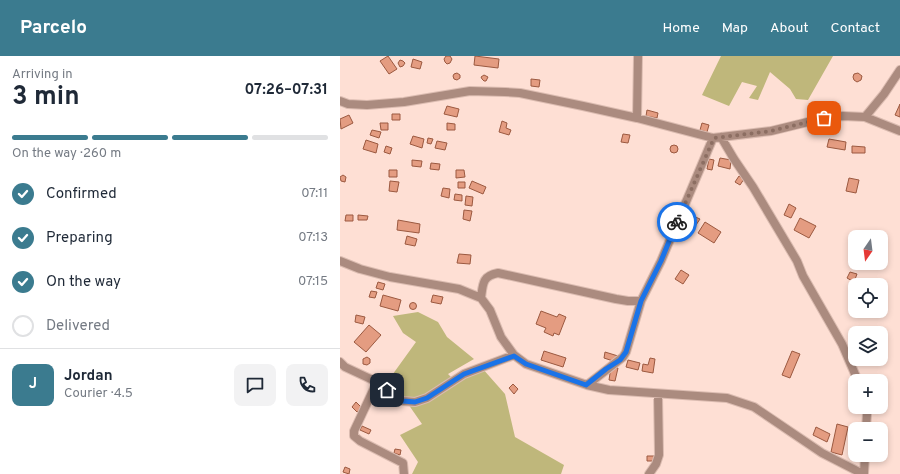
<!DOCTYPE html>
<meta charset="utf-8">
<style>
:root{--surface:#fff;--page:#f2f2f3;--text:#1f2937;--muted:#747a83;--line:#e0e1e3;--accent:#3b7b8f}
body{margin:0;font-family:Overpass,sans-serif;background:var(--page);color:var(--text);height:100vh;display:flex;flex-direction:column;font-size:15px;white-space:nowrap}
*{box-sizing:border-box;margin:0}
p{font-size:13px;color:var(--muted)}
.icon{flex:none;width:22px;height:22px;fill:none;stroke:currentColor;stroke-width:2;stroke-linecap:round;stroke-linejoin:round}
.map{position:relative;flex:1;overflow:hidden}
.side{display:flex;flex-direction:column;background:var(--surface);width:340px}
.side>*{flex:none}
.needle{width:26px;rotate:194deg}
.fabs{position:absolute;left:508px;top:174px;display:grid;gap:8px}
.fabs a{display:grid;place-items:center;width:40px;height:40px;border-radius:8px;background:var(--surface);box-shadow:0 2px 6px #0003;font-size:20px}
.pin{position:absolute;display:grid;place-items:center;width:34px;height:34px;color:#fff;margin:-17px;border-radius:8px;box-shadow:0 2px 6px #0006}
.courier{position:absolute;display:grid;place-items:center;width:40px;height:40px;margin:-20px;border:3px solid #1a73e8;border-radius:50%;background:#fff;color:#222;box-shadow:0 1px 5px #0007}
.headline em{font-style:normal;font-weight:700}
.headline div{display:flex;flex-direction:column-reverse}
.headline{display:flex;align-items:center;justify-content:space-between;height:68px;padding:0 12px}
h1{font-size:26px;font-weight:700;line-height:30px}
.bar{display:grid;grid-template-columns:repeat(4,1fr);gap:6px 4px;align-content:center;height:48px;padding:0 12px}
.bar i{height:5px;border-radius:3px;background:var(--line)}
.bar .selected{background:var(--accent)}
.bar p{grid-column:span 4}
.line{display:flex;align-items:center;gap:10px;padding:0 12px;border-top:1px solid var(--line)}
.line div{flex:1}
.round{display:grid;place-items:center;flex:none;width:42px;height:42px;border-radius:8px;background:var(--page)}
ol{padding:0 12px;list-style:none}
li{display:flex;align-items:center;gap:12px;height:44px}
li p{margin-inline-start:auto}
li .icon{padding:4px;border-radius:50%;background:var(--accent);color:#fff;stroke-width:4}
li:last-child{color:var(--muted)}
li i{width:22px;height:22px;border:2px solid var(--line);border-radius:50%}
header{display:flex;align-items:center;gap:24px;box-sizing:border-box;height:56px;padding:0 20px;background:var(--accent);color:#fff}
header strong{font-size:19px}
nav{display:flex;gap:22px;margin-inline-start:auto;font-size:14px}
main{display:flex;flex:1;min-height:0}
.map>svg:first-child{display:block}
</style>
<header>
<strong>Parcelo</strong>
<nav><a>Home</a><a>Map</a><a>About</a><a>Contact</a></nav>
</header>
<main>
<section class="side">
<div class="headline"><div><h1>3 min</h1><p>Arriving in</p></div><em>07:26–07:31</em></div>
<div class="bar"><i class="selected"></i><i class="selected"></i><i class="selected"></i><i></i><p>On the way · 260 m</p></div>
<ol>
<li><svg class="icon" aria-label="check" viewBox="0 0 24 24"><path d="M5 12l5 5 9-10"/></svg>Confirmed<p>07:11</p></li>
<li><svg class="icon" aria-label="check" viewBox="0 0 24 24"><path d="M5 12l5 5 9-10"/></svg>Preparing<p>07:13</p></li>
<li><svg class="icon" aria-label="check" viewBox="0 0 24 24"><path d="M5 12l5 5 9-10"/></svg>On the way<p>07:15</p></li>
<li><i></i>Delivered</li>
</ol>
<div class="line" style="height:72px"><b class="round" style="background:var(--accent);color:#fff">J</b><div><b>Jordan</b><p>Courier · 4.5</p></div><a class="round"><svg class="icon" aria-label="chat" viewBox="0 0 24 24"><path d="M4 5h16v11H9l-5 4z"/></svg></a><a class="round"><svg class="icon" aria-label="phone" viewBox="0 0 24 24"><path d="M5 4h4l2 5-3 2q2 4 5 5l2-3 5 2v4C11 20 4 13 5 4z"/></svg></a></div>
</section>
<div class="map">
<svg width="560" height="418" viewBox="0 0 560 418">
<rect width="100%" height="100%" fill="#fedfd4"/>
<!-- green -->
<path fill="#bfb77b" d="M381 0H493L468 44 456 43 450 33 430 16 418 44 409 42 417 30 402 26 389 50 362 39Z
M78 256 98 266 107 281 134 303 108 318 116 326 142 312 165 338 175 381 224 409 221 418H72L78 406 60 379 82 368 50 322 76 286 63 277 53 260Z"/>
<!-- building -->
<path fill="#e49c81" stroke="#9b5940" d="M48 0 57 13 49 18 40 5Z
M106 0H110L112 3 110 7 107 8 105 6 104 3Z
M135 0 159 3 158 12 134 9Z
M73 3 82 6 80 13 71 11Z
M60 4 63 5 65 7 63 10 60 11 58 7Z
M117 17 120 19V22L117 24 114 23 113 20 114 18Z
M518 17 522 20 521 24 517 26 514 24 513 21 514 18Z
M144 19 148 21 146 25H144L142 23 141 21Z
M191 23 200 24 199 31 191 30Z
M560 48V61L555 59Z
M107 50 119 53 117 61 104 58Z
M307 54 318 57 317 62 306 60Z
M52 58H60V64H52Z
M9 59 13 67 1 73 0 63Z
M162 65 167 67 166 72 171 74 169 79 159 76Z
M40 67H48V74H41Z
M107 67 115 68V74H107Z
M362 67 369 69 367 76 360 74Z
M32 74 41 76 39 82 30 79Z
M283 78 290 79 288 87 281 86Z
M73 80 84 83 82 92 70 88Z
M88 82 93 83 91 88 87 87Z
M489 83 506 86 505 94 487 91Z
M26 84 38 88 36 97 23 93Z
M97 85 107 87 105 94 95 92Z
M330 93a4 4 0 1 1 8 0a4 4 0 1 1-8 0Z
M46 90 52 92 50 98 44 96Z
M512 90 525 91V97H512Z
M380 102 391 104 390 113 378 110Z
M369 103 374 104 372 114 367 113Z
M72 104 82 105 81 111 72 110Z
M91 107 100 108 99 114 90 113Z
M49 114H57V121H49Z
M116 114H124L125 121 116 122Z
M3 119 6 121 5 126 1 125 0 121Z
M399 120 404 123 400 129 395 126Z
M509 122 519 124 516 137 506 135Z
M50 125 59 126 57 136 49 135Z
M132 125 146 131 143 138 129 132Z
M118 126H125V132H118Z
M103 132 110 133 109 142 101 140Z
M115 138 122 139V145L114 144Z
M126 140 133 141 132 150 125 149Z
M449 148 456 152 451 162 444 159Z
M124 154 132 155 130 165 123 163Z
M6 159H13V165H5Z
M18 159 28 160 27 164H18Z
M353 160 360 163 354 172 348 168Z
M460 162 476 170 469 182 454 174Z
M58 164 80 168 79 177 57 174Z
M365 166 381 176 374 187 358 177Z
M67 180 77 183 75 190 65 188Z
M119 198 131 199 130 208 117 207Z
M341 214 349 219 343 228 335 223Z
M510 216 517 218 514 226 507 222Z
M38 226 45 228 43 234 36 232Z
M31 235 37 236 35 242 29 241Z
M43 239 61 244 58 255 40 250Z
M93 239 103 241 101 248 91 246Z
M69.5 250a3.5 3.5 0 1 1 7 0a3.5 3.5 0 1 1-7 0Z
M201 255 217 261 219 258 226 261 219 279 214 277 213 280 204 276 206 272 196 268Z
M16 259 25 261 23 268 15 266Z
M29 269 41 279 26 296 14 286Z
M204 295 226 302 223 311 201 304Z
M452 295 460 298 450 322 442 319Z
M265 296 278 300 276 306 264 302Z
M27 301 30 303V307L27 309 23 308V303Z
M310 302 315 303 313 317 302 315 303 308 308 309Z
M288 304 300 307 298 314 286 311Z
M271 311 278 312 275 325 269 324Z
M173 328 178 333 174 338 169 332Z
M16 346 22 352 17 356 12 351Z
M497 368 508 371 502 399 491 396Z
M22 370 31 374 29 378 20 374Z
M476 371 490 378 487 386 473 379Z
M55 393 61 394 60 399 54 397Z
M307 400H315V405H307Z
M5 411 10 413 9 418 3 416Z"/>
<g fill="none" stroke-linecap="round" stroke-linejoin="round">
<!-- minor casing -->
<g stroke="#dbbcb1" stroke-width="10">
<path id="minor" d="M0 45 8 48 27 49 64 46 130 35 165 36 180 37 243 50 297 62 373 82 431 75 484 62 503 60 525 61 560 75
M525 61 544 38 560 14
M297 62 298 0
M381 81 394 103 413 131 457 205 463 220 502 288 518 325
M0 205 20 213 50 221 119 233 141 242 150 254 161 281 174 299 186 308 247 329 269 334 387 342 414 351 482 397 523 418
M141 242C143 228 142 220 158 217L276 243 288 245H301L321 205 373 82
M0 306 5 311 37 326 57 342 63 345 75 346 87 342 124 318 174 299
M37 326 14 375V380L20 385 63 407 64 418
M247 329 283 301 286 296 301 245
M525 351 527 358 526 373
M309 418 316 408 319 399 318 339
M524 418 525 399"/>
</g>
<!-- minor -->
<use href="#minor" stroke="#ab8b7f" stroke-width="8"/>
</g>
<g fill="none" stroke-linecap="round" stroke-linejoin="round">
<!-- done -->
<path stroke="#8c6e62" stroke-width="4" stroke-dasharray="0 7.2" d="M337 166 374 82 431 75 484 62"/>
<!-- route -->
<path stroke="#1a73e8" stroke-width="5" d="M47 334 57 342 63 345 75 346 87 342 124 318 174 300 186 308 246 329 266 313 280 304 286 296 301 245 321 205 337 166"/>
</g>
</svg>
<div class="fabs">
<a><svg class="needle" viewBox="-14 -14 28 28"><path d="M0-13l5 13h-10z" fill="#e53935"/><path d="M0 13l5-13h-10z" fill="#747a83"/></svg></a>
<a><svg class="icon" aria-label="locate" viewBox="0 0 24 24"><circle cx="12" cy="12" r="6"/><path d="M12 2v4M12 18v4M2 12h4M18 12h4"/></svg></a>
<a><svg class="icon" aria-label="layers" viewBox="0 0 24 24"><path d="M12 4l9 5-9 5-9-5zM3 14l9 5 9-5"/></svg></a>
<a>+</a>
<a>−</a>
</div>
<div class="pin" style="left:484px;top:62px;background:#ea580c"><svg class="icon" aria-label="bag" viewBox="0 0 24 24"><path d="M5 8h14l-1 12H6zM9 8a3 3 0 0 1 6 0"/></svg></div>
<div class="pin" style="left:47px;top:334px;background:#1f2937"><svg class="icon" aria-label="home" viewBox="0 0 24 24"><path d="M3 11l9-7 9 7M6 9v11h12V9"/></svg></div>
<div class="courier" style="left:337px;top:166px"><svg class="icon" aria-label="bike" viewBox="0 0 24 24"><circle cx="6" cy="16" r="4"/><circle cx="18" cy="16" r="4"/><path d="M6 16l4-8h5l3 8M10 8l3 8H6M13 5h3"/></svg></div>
</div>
</main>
